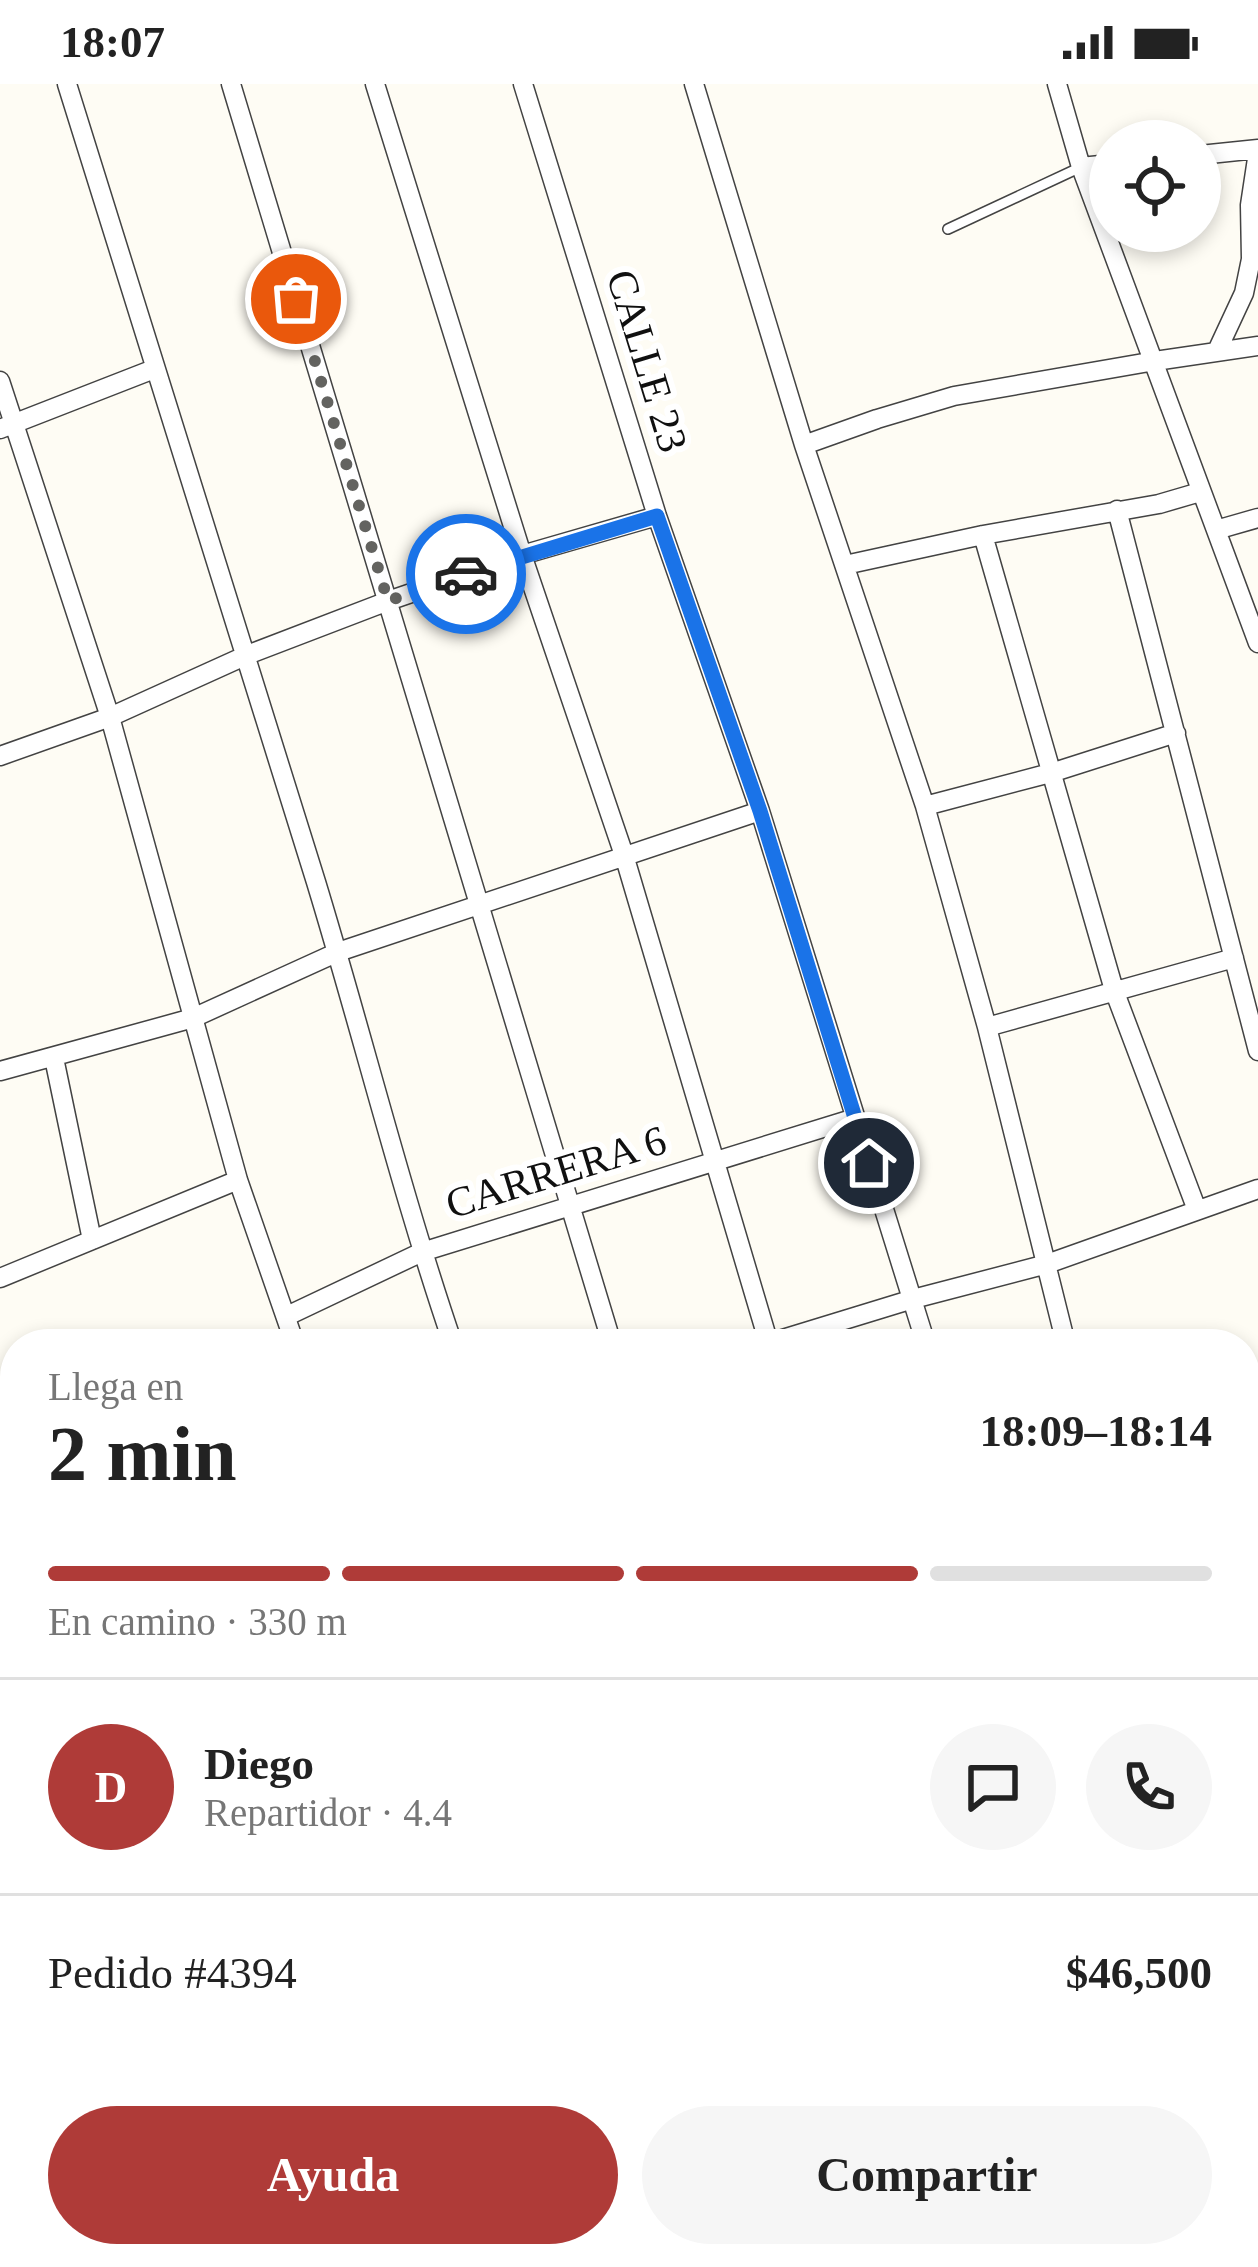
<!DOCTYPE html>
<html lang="es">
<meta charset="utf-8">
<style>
:root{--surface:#fff;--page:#f6f6f6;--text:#222;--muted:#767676;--line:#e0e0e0;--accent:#af3b38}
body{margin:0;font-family:Georgia,serif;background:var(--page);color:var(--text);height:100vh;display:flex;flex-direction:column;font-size:45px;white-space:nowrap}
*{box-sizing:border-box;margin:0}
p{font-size:39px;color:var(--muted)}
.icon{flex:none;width:66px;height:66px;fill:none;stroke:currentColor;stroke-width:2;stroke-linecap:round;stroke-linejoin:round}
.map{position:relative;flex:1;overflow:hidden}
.panel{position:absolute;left:0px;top:1245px;width:1260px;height:939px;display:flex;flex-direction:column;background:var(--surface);border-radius:48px 48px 0 0;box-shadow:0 6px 18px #0003}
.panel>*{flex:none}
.buttons{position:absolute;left:1089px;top:36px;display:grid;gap:24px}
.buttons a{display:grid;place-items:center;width:132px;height:132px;border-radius:50%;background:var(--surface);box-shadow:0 6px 18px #0003;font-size:60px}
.pin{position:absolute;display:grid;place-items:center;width:102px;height:102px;color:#fff;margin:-51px;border:6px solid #fff;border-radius:50%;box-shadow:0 3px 12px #0007}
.courier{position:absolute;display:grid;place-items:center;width:120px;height:120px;margin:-60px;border:9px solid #1a73e8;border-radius:50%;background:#fff;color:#222;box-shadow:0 3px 15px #0007}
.summary em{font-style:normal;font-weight:700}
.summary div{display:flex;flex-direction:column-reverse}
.summary{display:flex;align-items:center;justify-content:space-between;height:204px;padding:0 48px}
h1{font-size:78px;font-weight:700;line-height:90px}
.bar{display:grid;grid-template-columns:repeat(4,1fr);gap:18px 12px;align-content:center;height:144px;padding:0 48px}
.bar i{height:15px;border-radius:9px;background:var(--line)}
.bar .active{background:var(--accent)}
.bar p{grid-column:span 4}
.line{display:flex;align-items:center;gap:30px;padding:0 48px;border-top:3px solid var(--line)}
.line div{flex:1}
.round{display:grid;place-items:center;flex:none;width:126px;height:126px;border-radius:63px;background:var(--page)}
.primary-button{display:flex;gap:24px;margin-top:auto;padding:24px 48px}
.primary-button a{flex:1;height:138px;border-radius:72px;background:var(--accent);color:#fff;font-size:48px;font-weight:700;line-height:138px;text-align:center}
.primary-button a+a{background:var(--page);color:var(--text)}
.status{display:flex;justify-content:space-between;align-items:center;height:84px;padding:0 60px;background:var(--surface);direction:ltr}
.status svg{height:33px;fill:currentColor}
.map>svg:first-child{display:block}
</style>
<div class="status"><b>18:07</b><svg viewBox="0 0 49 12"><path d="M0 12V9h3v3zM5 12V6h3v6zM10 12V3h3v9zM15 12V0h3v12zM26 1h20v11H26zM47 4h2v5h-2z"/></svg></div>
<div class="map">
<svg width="1258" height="2183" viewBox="0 0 1258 2183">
<rect width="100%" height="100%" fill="#fefcf4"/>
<!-- farmland -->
<path fill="#f1f1d6" d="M1258 1531V2183H1206L1204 2169H1245V1576Z"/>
<!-- green -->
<path fill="#d1e5c1" d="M178 2169H696L703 2174 692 2183H175Z"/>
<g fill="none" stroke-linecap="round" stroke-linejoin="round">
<!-- lane casing -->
<g stroke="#434343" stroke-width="12">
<path id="lane" d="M948 145 1081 83"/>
</g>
<!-- street casing -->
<g stroke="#434343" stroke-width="21">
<path id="street" d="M67 0C148 267 235 532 316 798 363 952 401 1108 453 1260
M231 0 612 1260
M375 0 522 471 624 771 769 1260
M523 0 657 432 760 727 926 1260
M694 0 804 361 925 722 987 943 1066 1260
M1057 0 1081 83 1258 559
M1200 71 1258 65
M1081 83 1110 80
M1217 267 1244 209 1251 175 1250 121 1258 68
M0 297 110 633 238 1096 295 1260
M0 345 154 285
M804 361 877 335 954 312 1155 277 1258 262
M1117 426 1258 967
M1216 446 1258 434
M983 451 1114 906 1197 1126
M845 481 983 451 1159 420 1200 408
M0 672 110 633 247 571 388 517 522 471 657 432
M925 722 1054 688 1176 649
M987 943 1234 874
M54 974 92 1156
M0 987 193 934 338 868 760 727
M0 1194 238 1096
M287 1232 422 1168 855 1034
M766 1260 913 1215 1047 1180 1258 1105
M52 2183 84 2169
M155 2183 157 2169
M710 2183 732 2169"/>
</g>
<!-- path -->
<path stroke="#323232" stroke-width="3" stroke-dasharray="12 6" stroke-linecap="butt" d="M1245 1875 1258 1873
M1141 2169 1143 2183
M1190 2169 1192 2183"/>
<!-- lane -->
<use href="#lane" stroke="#fff" stroke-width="9"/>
<!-- street -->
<use href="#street" stroke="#fff" stroke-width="18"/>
</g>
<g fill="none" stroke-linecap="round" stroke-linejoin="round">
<!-- done -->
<path stroke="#636360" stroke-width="12" stroke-dasharray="0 21.6" d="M296 215 388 517 466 490"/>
<!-- route -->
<path stroke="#1a73e8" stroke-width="15" d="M466 490 657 432 760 727 869 1079"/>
</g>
<g text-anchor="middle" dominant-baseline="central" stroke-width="12" stroke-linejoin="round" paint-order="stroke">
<!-- street labels -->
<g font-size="42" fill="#101010" stroke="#fff">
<text transform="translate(647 277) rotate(73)">CALLE 23</text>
<text transform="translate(556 1088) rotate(-17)">CARRERA 6</text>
</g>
</g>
</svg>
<div class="buttons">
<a><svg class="icon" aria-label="locate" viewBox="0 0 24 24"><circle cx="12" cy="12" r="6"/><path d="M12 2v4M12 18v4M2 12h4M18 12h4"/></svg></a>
</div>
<div class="pin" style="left:296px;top:215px;background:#ea580c"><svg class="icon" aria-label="bag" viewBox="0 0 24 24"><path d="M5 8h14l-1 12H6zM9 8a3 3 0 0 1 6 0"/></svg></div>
<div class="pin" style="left:869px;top:1079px;background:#1f2937"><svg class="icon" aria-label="home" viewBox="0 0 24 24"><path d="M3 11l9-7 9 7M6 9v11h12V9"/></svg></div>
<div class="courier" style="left:466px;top:490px"><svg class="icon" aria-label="car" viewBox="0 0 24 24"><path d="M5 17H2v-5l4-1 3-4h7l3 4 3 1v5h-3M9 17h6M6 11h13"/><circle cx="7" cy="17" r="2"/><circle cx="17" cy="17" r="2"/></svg></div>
<section class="panel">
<div class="summary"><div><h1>2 min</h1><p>Llega en</p></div><em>18:09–18:14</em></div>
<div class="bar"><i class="active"></i><i class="active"></i><i class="active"></i><i></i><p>En camino · 330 m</p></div>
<div class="line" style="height:216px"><b class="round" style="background:var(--accent);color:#fff">D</b><div><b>Diego</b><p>Repartidor · 4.4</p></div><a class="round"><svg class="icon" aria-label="chat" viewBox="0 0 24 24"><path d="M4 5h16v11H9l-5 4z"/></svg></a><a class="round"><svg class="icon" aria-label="phone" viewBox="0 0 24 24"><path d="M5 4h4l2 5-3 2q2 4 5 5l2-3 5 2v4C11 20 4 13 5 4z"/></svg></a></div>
<div class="line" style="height:156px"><div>Pedido #4394</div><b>$46,500</b></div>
<div class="primary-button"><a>Ayuda</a><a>Compartir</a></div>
</section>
</div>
